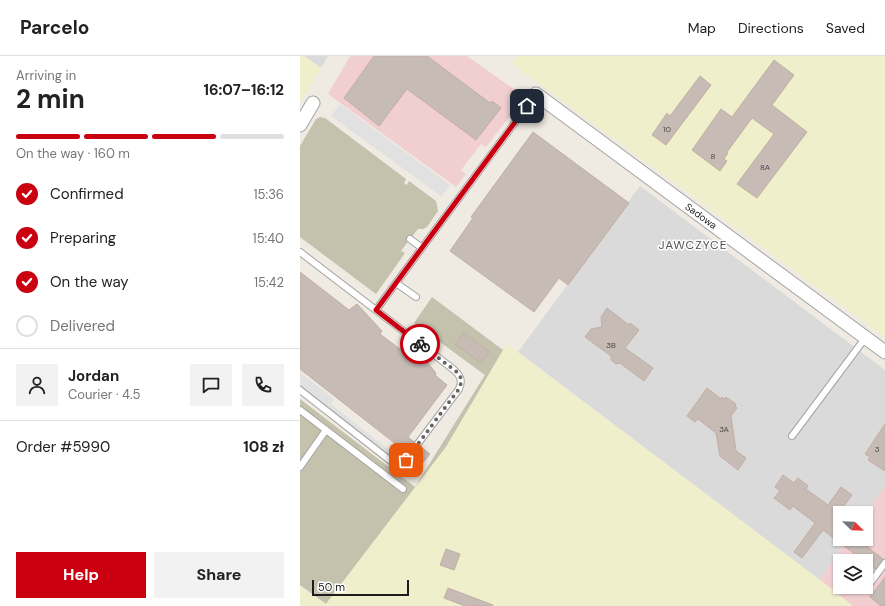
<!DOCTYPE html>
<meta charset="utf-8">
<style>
:root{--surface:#fff;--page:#f2f2f2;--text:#222;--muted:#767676;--line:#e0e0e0;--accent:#ca0011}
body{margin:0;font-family:"DM Sans",sans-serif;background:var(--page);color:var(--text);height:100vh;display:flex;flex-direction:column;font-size:15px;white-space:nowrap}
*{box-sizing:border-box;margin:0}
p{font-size:13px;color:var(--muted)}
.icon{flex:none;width:22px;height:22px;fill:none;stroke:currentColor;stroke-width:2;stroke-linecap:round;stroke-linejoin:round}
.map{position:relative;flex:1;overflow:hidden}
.sheet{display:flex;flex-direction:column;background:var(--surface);width:300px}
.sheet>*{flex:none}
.needle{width:26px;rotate:113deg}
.tools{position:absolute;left:533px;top:450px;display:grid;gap:8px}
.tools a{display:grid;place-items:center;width:40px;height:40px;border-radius:0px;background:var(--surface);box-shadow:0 1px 3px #0004;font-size:20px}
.scale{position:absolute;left:12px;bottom:10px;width:97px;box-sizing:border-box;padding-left:4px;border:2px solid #1d1d1d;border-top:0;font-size:11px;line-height:14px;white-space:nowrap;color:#1d1d1d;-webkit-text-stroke:3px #fff;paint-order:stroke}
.pin{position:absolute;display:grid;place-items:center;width:34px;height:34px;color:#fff;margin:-17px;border-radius:8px;box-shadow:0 2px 6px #0006}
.courier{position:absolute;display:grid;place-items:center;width:40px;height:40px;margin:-20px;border:3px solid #ca0011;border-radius:50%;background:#fff;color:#222;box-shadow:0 1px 5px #0007}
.summary em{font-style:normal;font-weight:700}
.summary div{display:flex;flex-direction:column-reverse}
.summary{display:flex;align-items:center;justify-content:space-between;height:68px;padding:0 16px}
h1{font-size:26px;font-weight:700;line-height:30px}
.bar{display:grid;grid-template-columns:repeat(4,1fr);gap:6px 4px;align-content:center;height:48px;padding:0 16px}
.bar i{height:5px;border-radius:3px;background:var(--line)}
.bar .active{background:var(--accent)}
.bar p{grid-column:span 4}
.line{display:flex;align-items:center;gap:10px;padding:0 16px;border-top:1px solid var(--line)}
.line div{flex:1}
.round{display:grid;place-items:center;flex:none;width:42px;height:42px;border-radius:0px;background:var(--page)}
ol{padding:0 16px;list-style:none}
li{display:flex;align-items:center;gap:12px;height:44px}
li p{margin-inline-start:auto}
li .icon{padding:4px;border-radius:50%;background:var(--accent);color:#fff;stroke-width:4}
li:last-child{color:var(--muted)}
li i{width:22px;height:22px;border:2px solid var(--line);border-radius:50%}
.action{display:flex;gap:8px;margin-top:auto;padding:8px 16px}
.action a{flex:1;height:46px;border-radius:0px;background:var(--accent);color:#fff;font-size:16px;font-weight:700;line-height:46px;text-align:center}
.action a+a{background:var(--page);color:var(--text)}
header{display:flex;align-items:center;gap:24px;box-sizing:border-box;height:56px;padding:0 20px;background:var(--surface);border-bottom:1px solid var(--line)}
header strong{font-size:19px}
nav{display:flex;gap:22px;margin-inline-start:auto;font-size:14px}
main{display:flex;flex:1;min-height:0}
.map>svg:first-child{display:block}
</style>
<header>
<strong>Parcelo</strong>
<nav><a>Map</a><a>Directions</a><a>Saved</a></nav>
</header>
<main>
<section class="sheet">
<div class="summary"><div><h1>2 min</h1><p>Arriving in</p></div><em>16:07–16:12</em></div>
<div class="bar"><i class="active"></i><i class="active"></i><i class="active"></i><i></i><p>On the way · 160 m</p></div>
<ol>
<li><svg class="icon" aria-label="check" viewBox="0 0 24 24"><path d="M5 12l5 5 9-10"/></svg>Confirmed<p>15:36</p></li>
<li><svg class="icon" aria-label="check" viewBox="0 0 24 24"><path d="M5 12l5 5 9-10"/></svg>Preparing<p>15:40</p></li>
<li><svg class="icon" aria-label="check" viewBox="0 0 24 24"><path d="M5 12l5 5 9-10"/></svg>On the way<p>15:42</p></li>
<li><i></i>Delivered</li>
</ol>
<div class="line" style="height:72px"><a class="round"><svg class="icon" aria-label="person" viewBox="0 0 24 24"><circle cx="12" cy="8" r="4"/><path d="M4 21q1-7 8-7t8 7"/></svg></a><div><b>Jordan</b><p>Courier · 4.5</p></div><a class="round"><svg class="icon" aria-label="chat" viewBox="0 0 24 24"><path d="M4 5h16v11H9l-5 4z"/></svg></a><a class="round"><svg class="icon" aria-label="phone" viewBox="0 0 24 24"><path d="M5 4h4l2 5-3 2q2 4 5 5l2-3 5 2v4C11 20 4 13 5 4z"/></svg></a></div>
<div class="line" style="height:52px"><div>Order #5990</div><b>108 zł</b></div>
<div class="action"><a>Help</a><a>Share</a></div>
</section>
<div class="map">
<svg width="585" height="550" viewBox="0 0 585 550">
<rect width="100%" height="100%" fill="#efeae2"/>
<!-- residential -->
<path fill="#dbdada" d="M4 0H28L21 12Z
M340 130 585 314V429L566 457H540V483H548L520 524 218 296Z"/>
<!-- commercial -->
<path fill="#f1cfd1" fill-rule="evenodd" d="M50 0H167L215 34 216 52 186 91 181 88 161 114 166 118 156 131 28 38Z
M585 429V550H553L520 524 548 483H566V457ZM540 505H566V531H540Z"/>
<!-- construction -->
<path fill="#c4c2ad" d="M20 61 25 62 106 123 104 127 107 129 109 125 136 145 138 155 127 171 123 173H118L110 183 101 195 105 197 76 238 0 181V90L16 63Z
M132 241 203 294 146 391 26 548 0 529V343L115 431 185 319 114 267Z"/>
<!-- farmland -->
<path fill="#f0efcb" d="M0 0H4L21 12 0 47Z
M217 0H585V281L212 8Z
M207 288 520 524 553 550H0V530L26 548 146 391Z"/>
<!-- parking -->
<path fill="#e1e1e1" d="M40 48 150 129 141 140 31 60Z
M0 316 34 343 31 348 95 399 91 405 0 334Z"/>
<!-- building -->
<path fill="#c7bbb5" stroke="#c2aea3" d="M74 0H127L190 47 192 45 201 52 176 84 107 33 79 70 44 42Z
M474 4 494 19 472 49 507 76 457 142 437 128 474 78 452 62 427 96 428 97 424 103 427 105 420 115 392 94 421 53 432 61Z
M400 20 411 29 366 89 352 79 367 57 370 60Z
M233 76 329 147 268 229 259 222 234 256 150 195 173 162 171 161Z
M0 216 49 254 57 248 82 275 80 278 109 300 117 294 136 317 135 319 147 329 108 381 114 386 106 396 0 313Z
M307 252 329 269 330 267 339 274 325 292 353 312 344 325 320 307 316 308 311 304V300L285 281 291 273 302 271 301 261Z
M164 277 189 296 181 307 155 288Z
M407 332 421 343 422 341 424 343 426 341 436 348 435 350 437 352 431 360 436 395 446 402 438 414 420 400 416 377 398 363 395 366 387 360Z
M585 368V415L568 404 570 401 565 398Z
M121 391 130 398 120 410 112 404Z
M483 419 494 427 498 422 508 430 506 433 528 449 541 431 552 439 533 465 540 470V483H557L583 503 575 513 566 507V505H564L523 474 502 502 494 496 515 467 493 450 490 454 474 442 480 435 475 431Z
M146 493 160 498 154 514 140 509Z
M585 521V550H581L570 541Z
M148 532 193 549V550H165L144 542Z"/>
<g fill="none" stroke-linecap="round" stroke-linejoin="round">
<!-- lane casing -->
<g stroke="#a4a4a4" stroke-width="8">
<path id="lane" d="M110 183 122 192
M0 196 153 313C160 319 163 324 159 333L107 402C103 407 98 409 92 406L0 334
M116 241 96 227 236 38
M76 254 96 227
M0 354 103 433
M492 380 566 281
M0 411 26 374
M571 526 585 507"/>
</g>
<!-- street casing -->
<g stroke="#a4a4a4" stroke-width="15">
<path id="street" d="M236 38 585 296
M0 69 13 47"/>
</g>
<!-- lane -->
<use href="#lane" stroke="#fff" stroke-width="6"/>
<!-- street -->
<use href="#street" stroke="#fff" stroke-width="13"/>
</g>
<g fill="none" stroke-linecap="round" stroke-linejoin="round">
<!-- done -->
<path stroke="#666562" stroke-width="4" stroke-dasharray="0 7.2" d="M106 404 159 333C162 326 162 321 157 316L120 288"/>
<!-- route -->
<path stroke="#ca0011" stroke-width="5" d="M120 288 76 254 227 50"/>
</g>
<g text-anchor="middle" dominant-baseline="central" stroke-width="3" stroke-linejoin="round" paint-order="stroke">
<!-- number labels -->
<g font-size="8" fill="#484443">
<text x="367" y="73">10</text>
<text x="413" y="100">8</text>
<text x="465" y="111">8A</text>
<text x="311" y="289">3B</text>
<text x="424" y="373">3A</text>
<text x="577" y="393">3</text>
</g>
<!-- street labels -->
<g font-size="10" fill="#1d1d1d" stroke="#fff">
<text transform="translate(401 160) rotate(36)">Sadowa</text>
</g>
<!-- quarter labels -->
<g font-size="12" letter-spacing="1" fill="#505050" stroke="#fff">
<text x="393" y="189">JAWCZYCE</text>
</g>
</g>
</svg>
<div class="tools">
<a><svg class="needle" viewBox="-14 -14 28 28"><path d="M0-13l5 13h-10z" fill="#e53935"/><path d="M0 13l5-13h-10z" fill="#767676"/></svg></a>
<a><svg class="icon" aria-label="layers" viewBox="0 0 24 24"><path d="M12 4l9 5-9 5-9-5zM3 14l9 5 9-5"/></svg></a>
</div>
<div class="scale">50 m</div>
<div class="pin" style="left:106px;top:404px;background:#ea580c"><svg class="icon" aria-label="bag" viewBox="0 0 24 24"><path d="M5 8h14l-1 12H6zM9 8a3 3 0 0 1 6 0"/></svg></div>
<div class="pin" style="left:227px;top:50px;background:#1f2937"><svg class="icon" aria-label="home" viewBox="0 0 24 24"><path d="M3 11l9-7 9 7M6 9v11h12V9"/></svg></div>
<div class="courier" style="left:120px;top:288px"><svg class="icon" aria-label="bike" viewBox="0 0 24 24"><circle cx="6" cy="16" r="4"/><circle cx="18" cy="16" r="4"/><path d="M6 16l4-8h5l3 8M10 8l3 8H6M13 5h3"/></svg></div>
</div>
</main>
